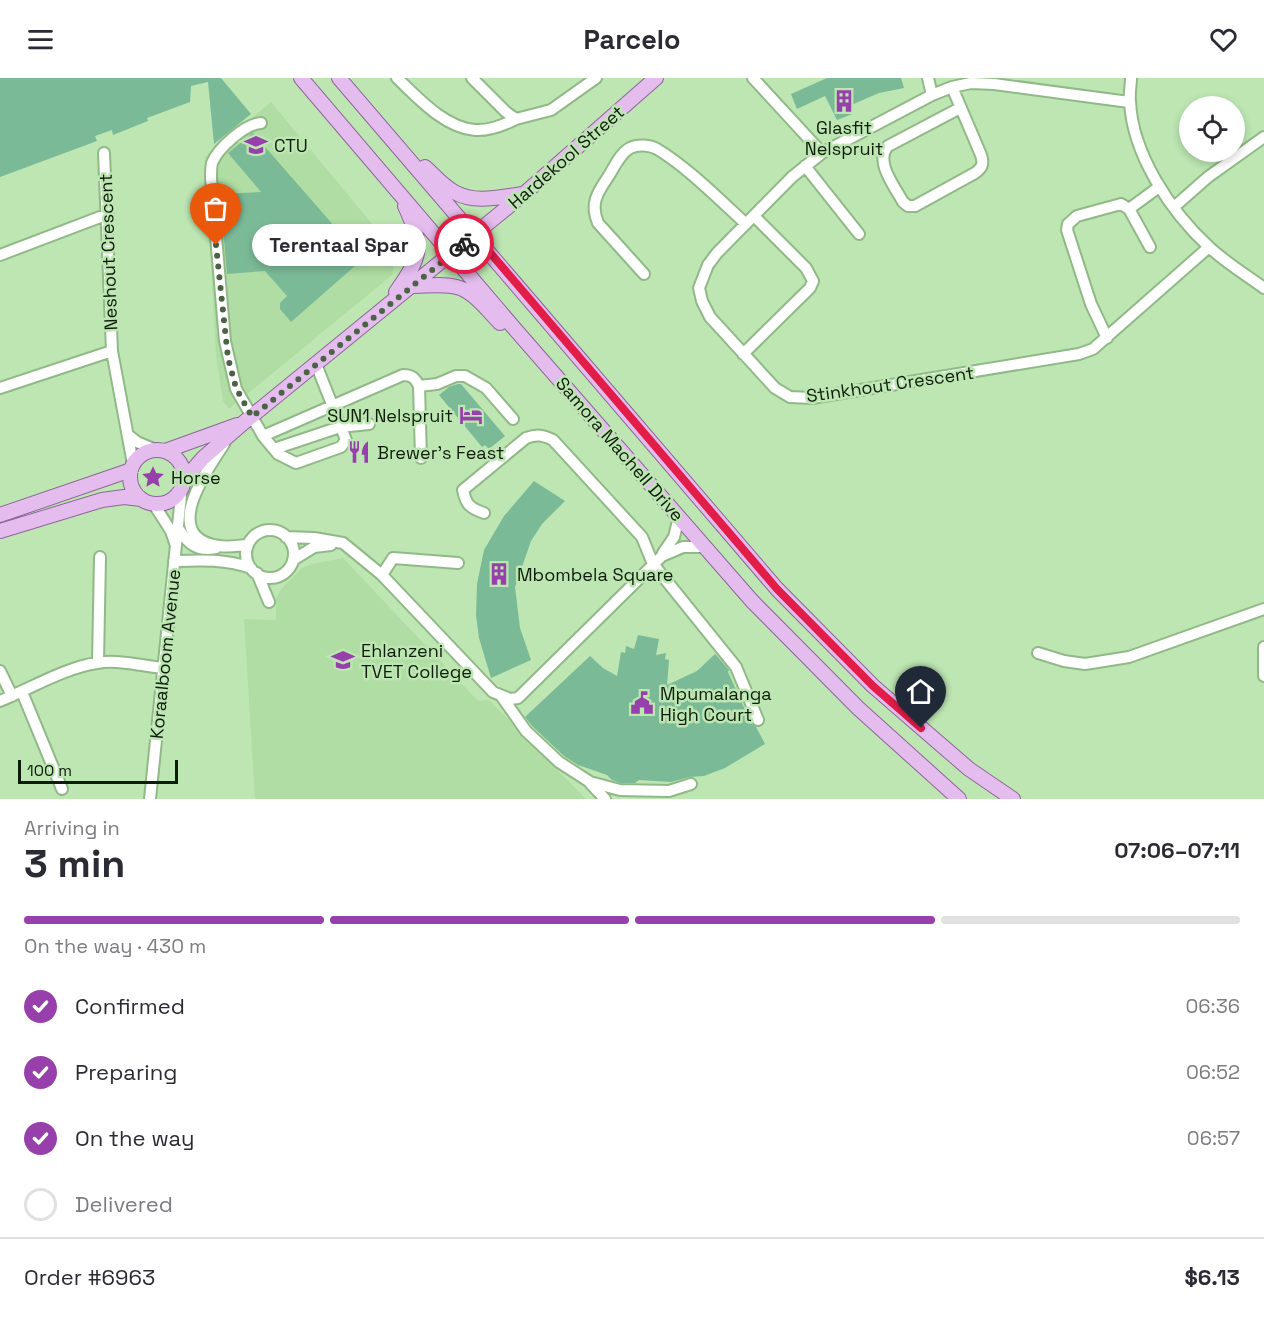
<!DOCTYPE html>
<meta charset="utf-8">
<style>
:root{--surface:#fff;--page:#f2f2f3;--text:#2b2b33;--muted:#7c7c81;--line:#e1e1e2;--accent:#9740ac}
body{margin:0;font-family:"Space Grotesk",sans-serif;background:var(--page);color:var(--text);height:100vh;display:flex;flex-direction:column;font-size:22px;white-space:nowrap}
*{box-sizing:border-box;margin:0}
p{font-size:20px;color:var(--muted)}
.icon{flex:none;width:33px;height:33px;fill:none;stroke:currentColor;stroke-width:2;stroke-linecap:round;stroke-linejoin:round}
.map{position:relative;height:721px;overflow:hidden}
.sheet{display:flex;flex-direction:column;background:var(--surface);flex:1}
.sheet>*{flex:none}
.fabs{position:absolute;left:1179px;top:18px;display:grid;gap:12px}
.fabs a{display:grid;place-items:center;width:66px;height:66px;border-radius:50%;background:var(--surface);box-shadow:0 3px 9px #0003;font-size:30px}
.scale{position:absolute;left:18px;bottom:15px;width:160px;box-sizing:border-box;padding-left:6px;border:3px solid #0e1d0a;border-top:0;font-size:16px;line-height:21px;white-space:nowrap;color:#0e1d0a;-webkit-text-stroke:4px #bde6b3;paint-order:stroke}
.pin{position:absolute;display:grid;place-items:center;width:51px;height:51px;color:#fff;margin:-62px -26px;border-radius:50% 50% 50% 0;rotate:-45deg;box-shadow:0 0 6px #0007}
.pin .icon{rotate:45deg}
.courier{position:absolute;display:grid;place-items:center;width:60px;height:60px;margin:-30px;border:4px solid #e11d48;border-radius:50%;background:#fff;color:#222;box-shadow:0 2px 8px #0007}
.bubble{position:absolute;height:42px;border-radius:21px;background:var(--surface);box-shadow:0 3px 9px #0003;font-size:20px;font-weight:700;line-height:42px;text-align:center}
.summary em{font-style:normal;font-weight:700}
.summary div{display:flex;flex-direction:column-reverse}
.summary{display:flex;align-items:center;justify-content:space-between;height:102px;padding:0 24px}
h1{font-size:39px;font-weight:700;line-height:45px}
.bar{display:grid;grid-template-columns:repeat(4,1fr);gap:9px 6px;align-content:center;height:72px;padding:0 24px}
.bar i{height:8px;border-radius:4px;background:var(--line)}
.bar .selected{background:var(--accent)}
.bar p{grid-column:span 4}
.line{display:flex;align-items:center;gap:15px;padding:0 24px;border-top:2px solid var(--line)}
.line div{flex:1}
ol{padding:0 24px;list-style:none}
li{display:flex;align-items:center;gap:18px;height:66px}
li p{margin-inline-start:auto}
li .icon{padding:6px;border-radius:50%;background:var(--accent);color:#fff;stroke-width:4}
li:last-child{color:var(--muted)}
li i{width:33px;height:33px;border:3px solid var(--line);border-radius:50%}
header{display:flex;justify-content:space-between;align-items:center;height:78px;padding:0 24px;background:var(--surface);font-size:27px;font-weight:700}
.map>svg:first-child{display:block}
</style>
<header><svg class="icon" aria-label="menu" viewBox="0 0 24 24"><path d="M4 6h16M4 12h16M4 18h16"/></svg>Parcelo<svg class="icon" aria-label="heart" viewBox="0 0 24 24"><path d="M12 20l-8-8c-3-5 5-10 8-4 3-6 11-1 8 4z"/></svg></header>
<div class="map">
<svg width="1264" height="721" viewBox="0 0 1264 721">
<rect width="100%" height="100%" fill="#bde6b3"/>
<!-- built -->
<path fill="#afdda3" d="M271 24 396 175 392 197 229 331 223 323 216 277 205 79Z
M343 480 478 623 489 622 586 721H255L244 541 276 542V520L282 510 301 491 312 486Z"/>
<!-- building -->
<path fill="#7bba97" d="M0 0H221L251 36 214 66 208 4 191 8 190 24 147 40 148 43 113 57 112 52 95 58 97 63 0 99Z
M827 0H901L904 10 879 15 849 28 852 36 837 42 825 18 797 31 791 16Z
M253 55 363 181 291 244 280 231V225L287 218 265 193 227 196 220 116 261 114 228 75Z
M458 306H461L505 358 489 371 485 367 482 369 439 317 449 309Z
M534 403 565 423 542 446 531 463 515 509 520 550 531 582 491 600 479 560 476 537 477 506 484 472 504 438Z
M638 557 659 561 656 577 666 575 665 581 669 582 667 607 697 593 715 576 717 578 729 592 728 594 751 645 756 649 765 666 725 690 704 698 689 699 671 704 639 702 635 705H621L612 702 607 697 578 687 564 678 532 648 525 639 590 578 603 590 617 598 621 574 625 575 626 568 634 571Z"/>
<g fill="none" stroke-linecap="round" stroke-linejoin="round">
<!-- minor casing -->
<g stroke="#91b987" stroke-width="14">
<path id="minor" d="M397 0C418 20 445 50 475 52 489 53 504 47 516 41
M472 0 506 34 516 41 551 32 596 0
M753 0 822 75
M928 0 932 17
M1131 0C1131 7 1129 15 1130 23 1132 76 1171 134 1209 169 1225 184 1246 197 1264 210
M952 9 981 77C984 86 982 90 975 95L915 128H908L903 124C895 109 874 83 888 68L960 30
M1129 24 994 6 971 5 952 9 932 17 822 75 792 99 717 175 708 187 699 210 702 223 710 239 775 310 790 319 812 320 1079 276 1093 271 1209 169
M261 45C245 46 218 70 212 85 211 89 211 95 211 100L225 263 236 311 263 358 278 376 296 385 341 369 346 362 316 286
M104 75 112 273 133 386
M805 88 859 156
M1174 129 1208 99 1264 59
M1129 131 1159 109
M0 177 108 136
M644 196 598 145C590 126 597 115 608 99 614 90 620 75 630 70 638 66 650 67 657 71 686 88 721 123 746 146
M1107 260 1091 226 1067 152 1068 146 1077 138 1121 126 1129 131 1150 169
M743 276 810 210 813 203 806 190 754 138
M419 308 437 306 456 298H465L486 310 513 341
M0 310 112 273
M128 357 137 364 156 372
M263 358 403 297C412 297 415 300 419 308L421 380
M224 366C207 392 158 460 220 468 229 470 239 467 248 467
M274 371 340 349 369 346
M153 425 171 453 175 465
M484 435C470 430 466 427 463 412L526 360C537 356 543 357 553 362L642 459 653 486 736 589 758 642
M178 450C188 466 197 474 216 470
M246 476a24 24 0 1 1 48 0a24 24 0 1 1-48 0Z
M286 459 314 460 343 465 382 497
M663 475 674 459 679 439
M293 482 314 469 331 467
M174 483C202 482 225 481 251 490
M458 485 393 480 382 497 493 614 510 621 518 620 662 478 683 469H704
M257 495 269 524
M1264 569V598
M1038 575 1064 583 1085 586 1129 579 1264 531
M98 584 100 479
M0 593 12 618
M22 614 62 711
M502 619 526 653 559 684 590 704 620 712 669 713 691 706
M0 623C29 611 67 589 97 585 118 581 142 588 163 590
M590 705 605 721
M150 721 182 408"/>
</g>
<!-- major casing -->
<g stroke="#8d6797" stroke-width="16">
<path id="major" d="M301 0 514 250 752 523 858 630 959 721
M339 0 777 511 873 608 969 691 1013 721
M425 89C434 97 443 108 454 114 475 126 500 119 523 116
M412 208C427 208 446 205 460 210 476 216 489 234 500 245
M396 214C422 177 424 170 405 128
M130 399a27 27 0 1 1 54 0a27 27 0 1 1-54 0Z
M165 373 237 347
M183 403 203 380 242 346 525 115 656 0
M0 437 131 392
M0 453 102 422 124 419 141 421"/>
</g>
<!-- minor -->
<use href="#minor" stroke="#fff" stroke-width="10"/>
<!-- major -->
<use href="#major" stroke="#e4bcee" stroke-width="14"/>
</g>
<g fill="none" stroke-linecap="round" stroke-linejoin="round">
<!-- done -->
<path stroke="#4b6345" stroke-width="6" stroke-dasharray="0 10.8" d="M216 167 228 280 236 310 252 339 464 166"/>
<!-- route -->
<path stroke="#e11d48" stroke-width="8" d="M464 166 475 157 777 511 873 608 921 650"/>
</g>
<!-- icons -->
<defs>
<g id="building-bare" transform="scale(1.8)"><path d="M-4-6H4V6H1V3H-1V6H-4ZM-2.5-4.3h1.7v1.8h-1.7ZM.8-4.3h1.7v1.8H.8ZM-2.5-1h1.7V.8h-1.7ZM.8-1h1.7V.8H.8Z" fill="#9740ac" stroke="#bde6b3" stroke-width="2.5" paint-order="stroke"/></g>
<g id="university-bare" transform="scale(1.8)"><path d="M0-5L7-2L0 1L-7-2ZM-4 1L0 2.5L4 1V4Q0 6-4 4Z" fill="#9740ac" stroke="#bde6b3" stroke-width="2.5" paint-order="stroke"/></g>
<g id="hotel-bare" transform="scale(1.8)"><path d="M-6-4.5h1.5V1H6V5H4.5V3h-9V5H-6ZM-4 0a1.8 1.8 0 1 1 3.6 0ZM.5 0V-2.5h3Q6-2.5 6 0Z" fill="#9740ac" stroke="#bde6b3" stroke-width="2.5" paint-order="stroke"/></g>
<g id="restaurant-bare" transform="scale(1.8)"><path d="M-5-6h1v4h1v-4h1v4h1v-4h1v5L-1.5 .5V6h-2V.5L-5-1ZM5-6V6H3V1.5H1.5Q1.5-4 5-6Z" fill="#9740ac" stroke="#bde6b3" stroke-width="2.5" paint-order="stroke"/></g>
<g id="sight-bare" transform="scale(1.8)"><path d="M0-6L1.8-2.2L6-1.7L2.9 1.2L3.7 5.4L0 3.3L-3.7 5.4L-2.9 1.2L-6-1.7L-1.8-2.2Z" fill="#9740ac" stroke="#bde6b3" stroke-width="2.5" paint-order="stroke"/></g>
<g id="civic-bare" transform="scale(1.8)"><path d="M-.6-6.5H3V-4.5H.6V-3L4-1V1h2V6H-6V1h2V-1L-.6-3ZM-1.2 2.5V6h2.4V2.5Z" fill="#9740ac" stroke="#bde6b3" stroke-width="2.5" paint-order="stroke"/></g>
</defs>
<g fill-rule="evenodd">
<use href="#building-bare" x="844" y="23"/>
<use href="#university-bare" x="256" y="67"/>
<use href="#hotel-bare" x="471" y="337"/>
<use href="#restaurant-bare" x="359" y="374"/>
<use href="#sight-bare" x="153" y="399"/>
<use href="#building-bare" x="499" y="496"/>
<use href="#university-bare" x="343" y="582"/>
<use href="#civic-bare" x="642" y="625"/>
</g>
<g text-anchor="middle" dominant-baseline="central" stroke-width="5" stroke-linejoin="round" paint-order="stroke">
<!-- poi labels -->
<g font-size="18" fill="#0e1d0a" stroke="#bde6b3" text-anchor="start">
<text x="844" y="49" text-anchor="middle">Glasfit<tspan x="844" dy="21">Nelspruit</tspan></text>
<text x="274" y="67">CTU</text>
<text x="453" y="337" text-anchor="end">SUN1 Nelspruit</text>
<text x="377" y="374">Brewer's Feast</text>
<text x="171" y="399">Horse</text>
<text x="517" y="496">Mbombela Square</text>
<text x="361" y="572">Ehlanzeni<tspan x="361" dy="21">TVET College</tspan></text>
<text x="660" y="615">Mpumalanga<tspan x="660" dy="21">High Court</tspan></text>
</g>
<!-- street labels -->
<g font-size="18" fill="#0e1d0a" stroke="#bde6b3">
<text transform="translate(566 79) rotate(-41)">Hardekool Street</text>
<text transform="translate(108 174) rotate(-92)">Neshout Crescent</text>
<text transform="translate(890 306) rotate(-8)">Stinkhout Crescent</text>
<text transform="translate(620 371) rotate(49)">Samora Machell Drive</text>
<text transform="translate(165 576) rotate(-84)">Koraalboom Avenue</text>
</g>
</g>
</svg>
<div class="fabs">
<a><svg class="icon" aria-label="locate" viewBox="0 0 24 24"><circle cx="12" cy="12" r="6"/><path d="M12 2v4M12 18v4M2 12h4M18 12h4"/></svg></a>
</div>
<div class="scale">100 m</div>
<div class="pin" style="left:216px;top:167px;background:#ea580c"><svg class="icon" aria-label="bag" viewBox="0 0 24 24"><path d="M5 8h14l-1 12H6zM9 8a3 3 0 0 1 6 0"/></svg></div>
<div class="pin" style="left:921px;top:650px;background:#1f2937"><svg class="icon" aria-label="home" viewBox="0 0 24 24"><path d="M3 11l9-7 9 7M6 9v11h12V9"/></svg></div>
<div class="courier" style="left:464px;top:166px"><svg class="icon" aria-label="bike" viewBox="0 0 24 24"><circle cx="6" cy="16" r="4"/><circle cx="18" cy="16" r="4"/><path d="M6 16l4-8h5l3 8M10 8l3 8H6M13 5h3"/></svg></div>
<div class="bubble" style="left:252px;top:146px;width:174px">Terentaal Spar</div>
</div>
<section class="sheet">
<div class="summary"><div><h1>3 min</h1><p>Arriving in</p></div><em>07:06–07:11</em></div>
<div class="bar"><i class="selected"></i><i class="selected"></i><i class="selected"></i><i></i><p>On the way · 430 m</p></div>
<ol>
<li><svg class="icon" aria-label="check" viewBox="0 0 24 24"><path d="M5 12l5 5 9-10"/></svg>Confirmed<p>06:36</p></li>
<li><svg class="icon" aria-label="check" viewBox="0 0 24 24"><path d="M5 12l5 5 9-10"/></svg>Preparing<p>06:52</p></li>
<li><svg class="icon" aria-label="check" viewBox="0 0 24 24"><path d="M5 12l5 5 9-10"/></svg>On the way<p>06:57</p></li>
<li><i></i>Delivered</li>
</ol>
<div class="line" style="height:78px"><div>Order #6963</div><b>$6.13</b></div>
</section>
